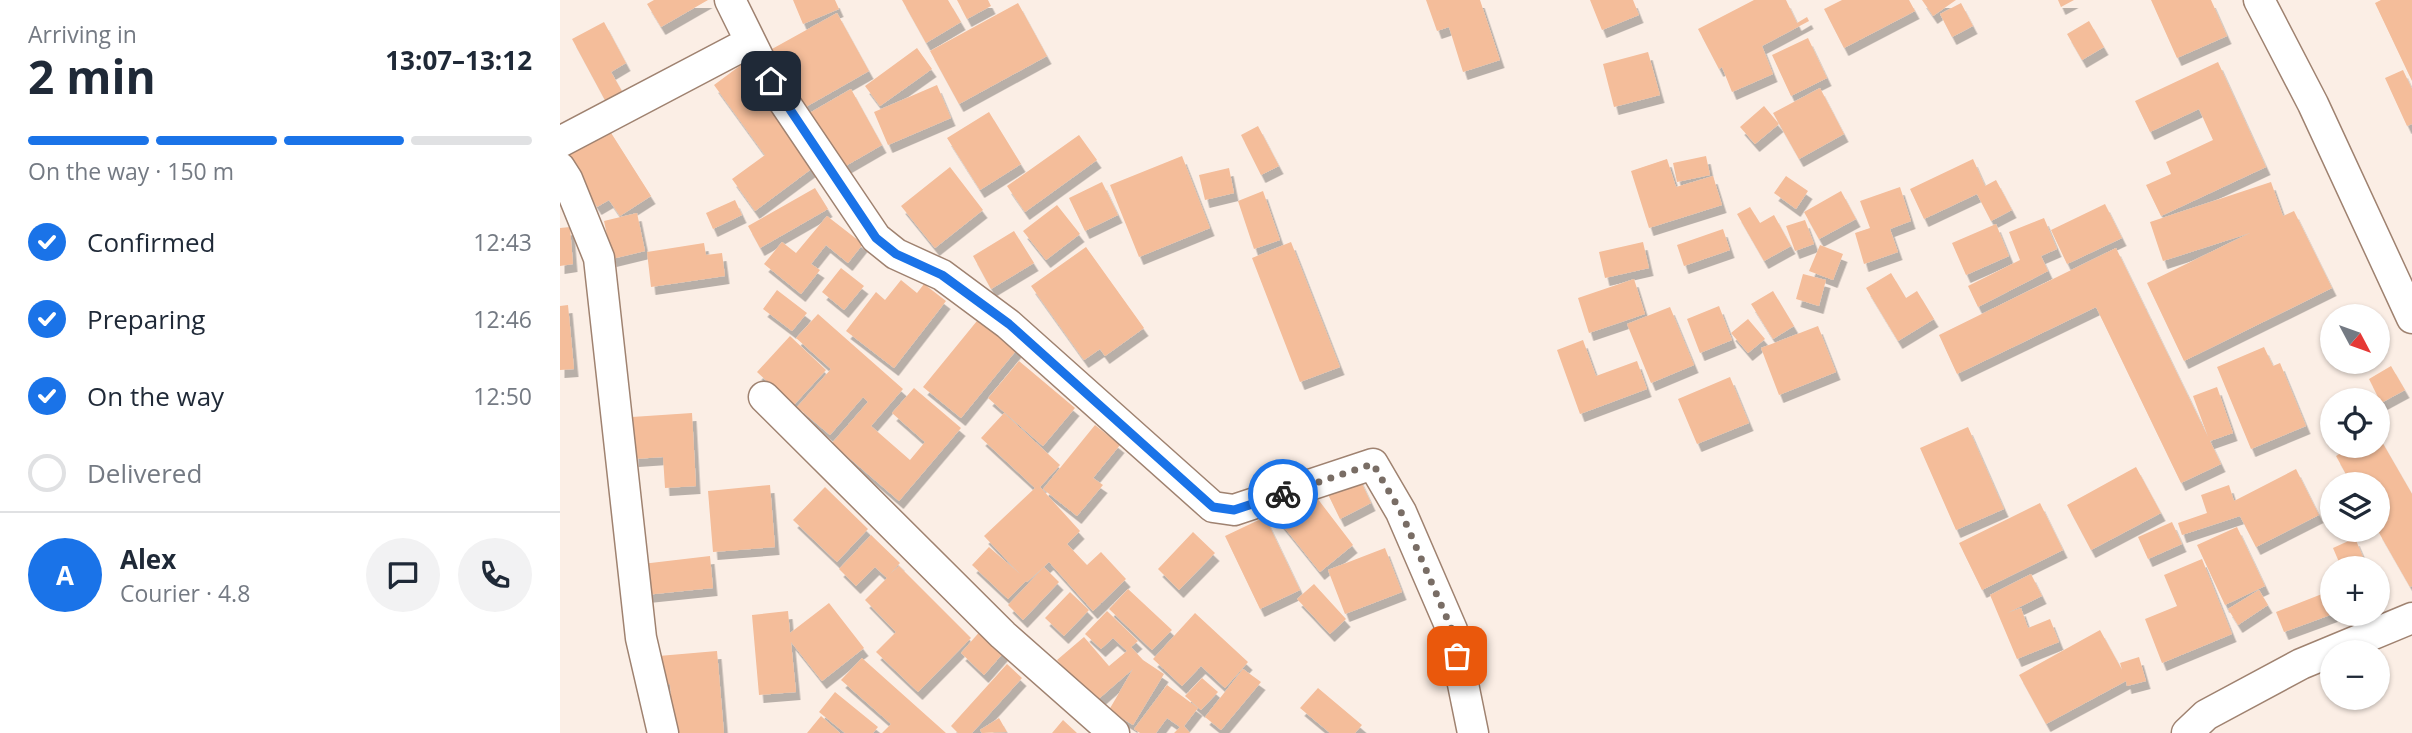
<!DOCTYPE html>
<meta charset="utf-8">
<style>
:root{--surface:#fff;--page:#f2f2f3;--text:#1f2937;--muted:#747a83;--line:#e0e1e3;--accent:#1a73e8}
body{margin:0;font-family:"Open Sans",sans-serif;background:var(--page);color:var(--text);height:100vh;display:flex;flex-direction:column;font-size:26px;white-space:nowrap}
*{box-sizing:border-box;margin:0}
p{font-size:23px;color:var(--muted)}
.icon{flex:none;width:38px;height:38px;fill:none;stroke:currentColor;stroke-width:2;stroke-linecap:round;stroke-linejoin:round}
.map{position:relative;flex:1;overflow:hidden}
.details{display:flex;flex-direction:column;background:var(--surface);width:560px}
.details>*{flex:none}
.needle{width:46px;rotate:131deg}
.buttons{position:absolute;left:1760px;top:304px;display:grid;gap:14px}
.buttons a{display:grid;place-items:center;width:70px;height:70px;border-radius:50%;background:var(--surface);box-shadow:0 2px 5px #0004;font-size:35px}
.pin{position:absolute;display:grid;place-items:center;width:60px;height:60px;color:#fff;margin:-30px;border-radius:14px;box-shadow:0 4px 10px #0006}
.courier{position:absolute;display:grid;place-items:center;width:70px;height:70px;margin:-35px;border:5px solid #1a73e8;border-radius:50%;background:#fff;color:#222;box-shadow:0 2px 9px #0007}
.overview em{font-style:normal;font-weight:700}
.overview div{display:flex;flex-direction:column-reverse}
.overview{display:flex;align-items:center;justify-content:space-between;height:119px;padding:0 28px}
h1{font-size:46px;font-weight:700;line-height:52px}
.bar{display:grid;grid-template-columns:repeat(4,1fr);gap:10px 7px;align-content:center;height:84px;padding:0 28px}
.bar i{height:9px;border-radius:5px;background:var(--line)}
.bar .current{background:var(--accent)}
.bar p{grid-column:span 4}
.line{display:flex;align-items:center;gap:18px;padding:0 28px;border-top:2px solid var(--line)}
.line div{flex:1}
.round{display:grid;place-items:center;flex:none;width:74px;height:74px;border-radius:37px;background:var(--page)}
ol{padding:0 28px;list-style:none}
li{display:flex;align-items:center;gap:21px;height:77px}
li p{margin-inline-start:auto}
li .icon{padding:7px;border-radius:50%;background:var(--accent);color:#fff;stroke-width:4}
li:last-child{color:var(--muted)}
li i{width:38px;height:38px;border:4px solid var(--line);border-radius:50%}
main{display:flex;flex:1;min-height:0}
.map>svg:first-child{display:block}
</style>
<main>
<section class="details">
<div class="overview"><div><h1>2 min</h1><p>Arriving in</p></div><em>13:07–13:12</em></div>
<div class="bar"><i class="current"></i><i class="current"></i><i class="current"></i><i></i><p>On the way · 150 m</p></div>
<ol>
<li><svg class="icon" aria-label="check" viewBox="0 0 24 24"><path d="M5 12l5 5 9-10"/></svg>Confirmed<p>12:43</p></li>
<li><svg class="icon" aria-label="check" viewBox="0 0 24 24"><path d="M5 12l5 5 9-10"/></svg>Preparing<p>12:46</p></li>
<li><svg class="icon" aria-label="check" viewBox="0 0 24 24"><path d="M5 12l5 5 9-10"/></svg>On the way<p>12:50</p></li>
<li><i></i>Delivered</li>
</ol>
<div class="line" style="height:126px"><b class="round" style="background:var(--accent);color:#fff">A</b><div><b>Alex</b><p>Courier · 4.8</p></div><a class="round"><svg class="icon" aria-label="chat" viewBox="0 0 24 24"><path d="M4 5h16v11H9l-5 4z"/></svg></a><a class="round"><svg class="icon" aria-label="phone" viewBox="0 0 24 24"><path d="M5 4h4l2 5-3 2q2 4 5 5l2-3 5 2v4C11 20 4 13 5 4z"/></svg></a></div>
</section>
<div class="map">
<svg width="1852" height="733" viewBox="0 0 1852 733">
<defs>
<filter id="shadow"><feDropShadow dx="4.5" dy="8" stdDeviation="0" flood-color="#0004"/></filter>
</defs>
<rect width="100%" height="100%" fill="#fbeee5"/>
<!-- building -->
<path fill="#f4bd9a" filter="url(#shadow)" d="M94 0H148L101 27 87 4Z
M233 0H275L279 9 243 24Z
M342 0H388L401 22 366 43Z
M397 0H428L431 6 407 19Z
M866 0H920L940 60 903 72 889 27 877 31Z
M1030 0H1073L1079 15 1042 30Z
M1194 0H1226L1237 23 1247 17 1249 21 1202 46 1213 74 1172 92 1162 67 1159 69 1138 29Z
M1282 0H1349L1355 11 1284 48 1264 9Z
M1362 0H1396L1373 16Z
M1498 0H1514L1501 7Z
M1591 0H1651L1667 36 1617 58Z
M1821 0H1852V81L1815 3Z
M458 3 487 56 399 104 370 51Z
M1401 3 1413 26 1392 37 1380 14Z
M277 13 309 71 244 108 212 49Z
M1529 21 1544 47 1522 60 1507 34Z
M44 22 66 63 51 72 63 93 46 102 12 39Z
M1248 38 1267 78 1231 96 1212 55Z
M357 48 372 69 320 106 305 86Z
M1088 52 1100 95 1054 107 1043 64Z
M1658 62 1706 167 1601 216 1586 185 1611 174 1606 162 1653 140 1639 109 1590 132 1575 101Z
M181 65 254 167 195 211 172 179 205 155 154 85Z
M1843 70 1852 89V124L1847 126 1825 78Z
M377 85 391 118 328 145 314 112Z
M1260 88 1284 134 1239 159 1213 113Z
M291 89 322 145 277 171 246 115Z
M1204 106 1219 124 1195 144 1180 127Z
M429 112 461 164 420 190 387 138Z
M46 125 91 196 60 216 49 200 37 207 3 153Z
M698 126 719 166 701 175 681 135Z
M519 135 537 160 465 212 447 186Z
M622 156 650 228 579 257 550 185Z
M1146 156 1150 175 1117 182 1113 163Z
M1107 159 1116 187 1153 176 1162 205 1089 228 1071 171Z
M1413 159 1425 186 1436 180 1452 210 1431 221 1417 194 1364 219 1350 189Z
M390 167 423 210 375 248 341 206Z
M669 168 674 193 645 200 639 175Z
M1226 176 1248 191 1236 209 1214 193Z
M542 182 558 215 525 231 509 198Z
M1711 182 1723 216 1734 211 1772 288 1624 361 1587 283 1690 233 1603 261 1590 222Z
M1340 187 1351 221 1330 229 1338 252 1304 264 1295 233 1310 228 1300 201Z
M255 188 268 209 200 248 188 226Z
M703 191 720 240 694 249 678 201Z
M1281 191 1296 219 1259 239 1244 212Z
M175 200 182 215 153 229 146 213Z
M1545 204 1562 238 1507 264 1491 230Z
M497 205 520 234 486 260 463 231Z
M1190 207 1200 223 1214 215 1231 246 1204 261 1177 214Z
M77 213 85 251 52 259 44 221Z
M267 216 303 244 288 263 266 245 251 264 260 270 241 294 204 264 222 242 236 253Z
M1484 218 1497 249 1481 256 1488 271 1418 307 1408 286 1460 260 1449 232Z
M1245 220 1254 244 1235 251 1226 226Z
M1436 224 1449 256 1406 275 1392 243Z
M10 227 13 264 0 266V228Z
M1163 229 1170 250 1124 266 1117 245Z
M454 231 474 263 431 289 413 256Z
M731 242 780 367 740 382 692 258Z
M1083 242 1089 268 1045 278 1039 252Z
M144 243 146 255 162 253 165 276 91 287 87 252Z
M1260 245 1283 254 1273 280 1249 271Z
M526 247 584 328 545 356 540 349 524 360 471 286Z
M1556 248 1648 437 1633 396 1657 387 1673 433 1650 441 1661 464 1621 483 1536 307 1397 374 1379 335Z
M281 268 304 286 284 310 262 292Z
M1331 273 1346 298 1357 291 1374 319 1338 341 1306 288Z
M1243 274 1266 280 1259 306 1236 299Z
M1074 279 1085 314 1029 333 1018 298Z
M341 280 357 293 364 284 386 301 334 368 286 331 316 292 325 300Z
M217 290 247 313 232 331 203 309Z
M1213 291 1234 326 1213 339 1191 304Z
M8 305 14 369 0 370V306Z
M1159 306 1172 340 1140 353 1127 319Z
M1110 307 1134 365 1091 383 1067 324Z
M258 314 343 389 311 426 350 460 365 442 332 413 354 388 401 428 339 501 272 443 308 402 303 397 270 435 237 407 271 369 236 338Z
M421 316 459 347 401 418 363 387Z
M1188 319 1205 339 1188 353 1171 333Z
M1258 326 1276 372 1219 395 1201 348Z
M230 336 266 370 233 406 197 372Z
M1023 340 1036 376 1077 361 1087 389 1020 414 997 350Z
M1704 347 1713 366 1720 363 1746 426 1691 449 1657 367Z
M459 361 515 408 483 446 428 398Z
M1831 366 1845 390 1821 403 1809 379Z
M1170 377 1189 423 1137 444 1118 399Z
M132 413 136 486 105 488 103 457 74 459 72 417Z
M444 413 500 465 480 487 520 531 507 544 527 565 541 552 566 579 533 611 489 562 467 582 466 581 448 599 412 565 429 547 460 574 424 536 475 488 421 438Z
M535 425 560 445 533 478 543 485 517 516 483 489Z
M1408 427 1444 509 1396 530 1360 448Z
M1818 435 1852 494V586L1850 587 1818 531V485H1792L1776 456 1792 446H1818Z
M1576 467 1601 513 1531 550 1507 505Z
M795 469 811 503 780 519 763 484Z
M1736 469 1759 515 1696 547 1680 516 1622 535 1618 523 1647 513 1641 495 1669 485 1674 501Z
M210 485 215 547 153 552 148 491Z
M265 487 308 529 277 562 233 520Z
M754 494 793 545 760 572 719 521Z
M1480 503 1503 550 1422 590 1399 543Z
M705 517 740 590 700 609 665 536Z
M1612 522 1622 544 1588 559 1578 537Z
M1677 527 1705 586 1665 605 1637 545Z
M633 532 655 553 619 590 598 569Z
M311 535 340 563 330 574 339 566 411 638 358 692 316 652 336 632 305 600 327 578 315 567 296 586 279 569Z
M1795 538 1806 564 1797 569H1782L1773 548Z
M825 548 842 592 785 614 768 570Z
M150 556 153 588 85 595 82 564Z
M1642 559 1672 634 1602 663 1585 619 1617 606 1604 575Z
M484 567 499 582 463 620 448 605Z
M1471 574 1482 596 1447 613 1461 608 1468 628 1490 619 1499 642 1457 659 1430 595Z
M754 584 786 619 770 634 737 599Z
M568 589 612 630 592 650 549 609Z
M1699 590 1708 605 1678 625 1668 609Z
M510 592 529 610 504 636 485 618Z
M1767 592 1773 606V614L1724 632 1716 612Z
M269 603 304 648 262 681 231 642 236 692 199 695 192 615 228 611 230 633Z
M547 611 578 641 571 647 583 660 604 674 573 725 549 710 573 669 534 703 497 660 524 637 549 666 567 651 553 638 541 649 525 634Z
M635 613 688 662 665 688 641 666 622 686 593 659Z
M422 629 446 650 424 675 401 653Z
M1540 630 1562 670 1560 663 1579 657 1586 681 1567 686 1566 681 1486 724 1459 675Z
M157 651 164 733H114L110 684 89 686 87 657Z
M302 658 386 733H322L331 724 281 680Z
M447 664 462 678 412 733H398L391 726Z
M683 669 701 682 661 730 645 717Z
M642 678 658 692 641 710 625 696Z
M607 685 638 708 624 726 630 733H614L620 727 607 718 596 733H580L574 729Z
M758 688 802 725 795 733H770L740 708Z
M275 692 318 727 313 733H285L259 712Z
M261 716 280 733H247Z
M439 718 447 732 422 733 420 730Z
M503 720 517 733H492Z"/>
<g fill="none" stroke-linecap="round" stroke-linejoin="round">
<!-- street casing -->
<g stroke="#9f8270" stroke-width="33">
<path id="street" d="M170 0 210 81 316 238 336 254 382 275 448 324 653 507 674 510 813 464 841 512 892 630 913 733
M1699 0 1753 104 1852 318
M0 142 190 42
M0 168 7 179 39 258 81 638 103 733
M204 397 443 635 554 733
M1627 733 1646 715 1741 664 1852 618"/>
</g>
<!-- street -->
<use href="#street" stroke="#fff" stroke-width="30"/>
</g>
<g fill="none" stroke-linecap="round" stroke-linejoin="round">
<!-- done -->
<path stroke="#796d65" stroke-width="7" stroke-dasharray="0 12.6" d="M723 494 813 464 841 512 892 630 897 656"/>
<!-- route -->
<path stroke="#1a73e8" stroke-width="9" d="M211 81 316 238 336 254 382 275 449 324 653 507 674 510 723 494"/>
</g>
</svg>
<div class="buttons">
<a><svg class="needle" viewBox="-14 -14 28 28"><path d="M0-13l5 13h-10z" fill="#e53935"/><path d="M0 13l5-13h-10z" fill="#747a83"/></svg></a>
<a><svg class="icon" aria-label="locate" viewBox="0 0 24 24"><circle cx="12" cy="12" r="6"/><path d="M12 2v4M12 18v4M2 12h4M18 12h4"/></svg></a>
<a><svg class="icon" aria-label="layers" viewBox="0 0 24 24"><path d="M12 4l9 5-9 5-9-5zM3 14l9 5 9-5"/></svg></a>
<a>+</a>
<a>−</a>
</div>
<div class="pin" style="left:897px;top:656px;background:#ea580c"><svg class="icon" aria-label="bag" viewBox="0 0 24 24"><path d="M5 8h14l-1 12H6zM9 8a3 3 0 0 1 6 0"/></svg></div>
<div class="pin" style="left:211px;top:81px;background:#1f2937"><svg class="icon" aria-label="home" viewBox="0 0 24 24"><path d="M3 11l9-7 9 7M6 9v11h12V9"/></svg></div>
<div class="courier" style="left:723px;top:494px"><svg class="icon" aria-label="bike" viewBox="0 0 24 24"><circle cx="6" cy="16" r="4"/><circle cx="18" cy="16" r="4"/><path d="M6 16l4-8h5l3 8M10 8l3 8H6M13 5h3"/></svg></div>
</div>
</main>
